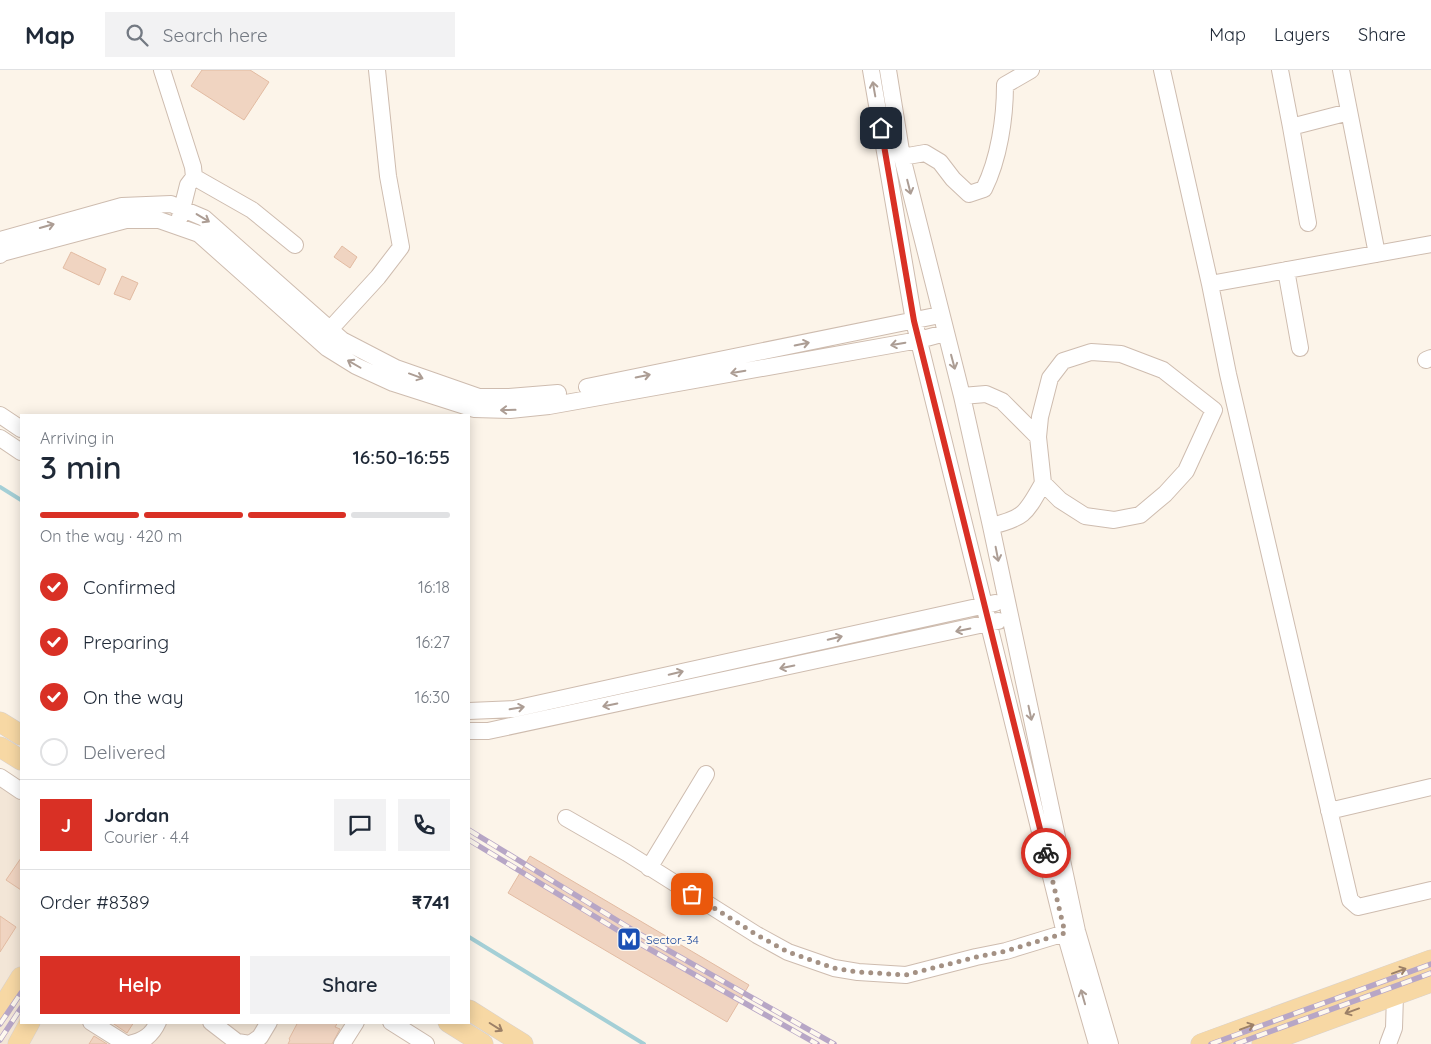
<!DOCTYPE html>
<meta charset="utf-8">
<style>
:root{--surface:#fff;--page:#f2f2f3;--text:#1f2937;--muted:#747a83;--line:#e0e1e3;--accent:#d93025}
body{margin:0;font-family:Quicksand,sans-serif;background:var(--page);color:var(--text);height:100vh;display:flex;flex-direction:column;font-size:19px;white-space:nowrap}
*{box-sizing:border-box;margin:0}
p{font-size:16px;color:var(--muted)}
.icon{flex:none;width:28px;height:28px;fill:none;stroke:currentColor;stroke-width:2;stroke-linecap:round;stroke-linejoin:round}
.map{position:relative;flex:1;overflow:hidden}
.details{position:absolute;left:20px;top:344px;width:450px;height:610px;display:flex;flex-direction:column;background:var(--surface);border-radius:0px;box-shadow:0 2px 12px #0003}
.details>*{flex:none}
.pin{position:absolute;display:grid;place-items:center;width:42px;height:42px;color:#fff;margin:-21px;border-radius:10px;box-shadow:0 2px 8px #0006}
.courier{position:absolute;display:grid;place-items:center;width:50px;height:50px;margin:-25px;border:4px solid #d93025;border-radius:50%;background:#fff;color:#222;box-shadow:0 1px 6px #0007}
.headline em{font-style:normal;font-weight:600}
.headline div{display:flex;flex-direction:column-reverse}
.headline{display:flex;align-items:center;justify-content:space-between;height:85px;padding:0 20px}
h1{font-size:32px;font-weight:600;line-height:38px}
.bar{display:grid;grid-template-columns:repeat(4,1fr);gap:8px 5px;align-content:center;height:60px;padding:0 20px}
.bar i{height:6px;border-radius:4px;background:var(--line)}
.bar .active{background:var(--accent)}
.bar p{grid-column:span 4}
.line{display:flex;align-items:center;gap:12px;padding:0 20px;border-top:1px solid var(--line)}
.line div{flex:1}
.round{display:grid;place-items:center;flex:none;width:52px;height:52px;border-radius:0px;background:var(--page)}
ol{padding:0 20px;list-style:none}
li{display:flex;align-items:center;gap:15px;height:55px}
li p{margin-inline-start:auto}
li .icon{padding:5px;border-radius:50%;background:var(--accent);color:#fff;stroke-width:4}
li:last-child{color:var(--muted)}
li i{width:28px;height:28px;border:2px solid var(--line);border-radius:50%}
.primary-button{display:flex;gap:10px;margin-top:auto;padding:10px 20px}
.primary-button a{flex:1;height:58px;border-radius:0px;background:var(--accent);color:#fff;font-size:20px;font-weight:600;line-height:58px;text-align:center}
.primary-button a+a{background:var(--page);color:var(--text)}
header{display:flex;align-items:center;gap:30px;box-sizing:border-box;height:70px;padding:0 25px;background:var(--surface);border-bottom:1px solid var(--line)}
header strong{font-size:24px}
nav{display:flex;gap:28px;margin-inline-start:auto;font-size:18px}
.search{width:350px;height:45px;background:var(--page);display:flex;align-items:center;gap:12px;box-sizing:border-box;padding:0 18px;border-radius:0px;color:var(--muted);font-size:19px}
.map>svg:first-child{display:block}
</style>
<header>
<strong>Map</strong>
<div class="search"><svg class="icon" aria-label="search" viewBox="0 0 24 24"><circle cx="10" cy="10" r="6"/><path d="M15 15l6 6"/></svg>Search here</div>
<nav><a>Map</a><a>Layers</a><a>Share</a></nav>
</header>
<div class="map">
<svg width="1431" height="974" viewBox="0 0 1431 974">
<rect width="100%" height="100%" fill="#fcf4e9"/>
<!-- residential -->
<path fill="#f3e6d7" d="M0 718 21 731V952L363 953 348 974H0Z"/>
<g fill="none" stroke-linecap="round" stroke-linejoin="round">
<!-- stream -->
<path stroke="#a4cfd6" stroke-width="4" d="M0 417 21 430
M469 867 644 974"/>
</g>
<!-- building -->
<path fill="#f0d4c1" stroke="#e2bba2" d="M202 0H250L269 12 244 50 191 16Z
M342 176 357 187 350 198 334 187Z
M71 182 106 199 99 215 63 198Z
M122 206 138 213 130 230 114 224Z
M530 786 749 915 727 952 508 823Z
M21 788V820L6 810Z
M0 846 16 857 0 882Z
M111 952H134L127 963Z
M298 952H338L335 957 340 959 332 974H288L290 970 289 969Z
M94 966 107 974H89Z"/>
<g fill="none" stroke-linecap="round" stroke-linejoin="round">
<!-- minor casing -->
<g stroke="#cebcaf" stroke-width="18">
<path id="minor" d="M162 0 193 97 194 107 188 115 180 147
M871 0 914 251 1065 863 1097 974
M888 0 902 87 962 326 991 456 1077 861 1110 974
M1162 0 1210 214 1228 304 1350 830 1358 837 1431 820
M1280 0 1291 57 1349 42
M1341 0 1377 184
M1291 57 1308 153
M902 87 925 83 940 92 953 109 969 124 984 119C999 89 1005 48 1005 15L1031 0
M194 107 252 140 295 175
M0 170 122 136 171 134 204 148 342 270 396 298 479 327H509L558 323
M0 185 2 183 126 150H159L199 164 327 278 356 296 393 313 474 339 510 340 549 336 919 270 945 263
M1286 200 1300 278
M1210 214 1431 174
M323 267 378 207 401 177 388 106 377 0
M1426 290 1431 288
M587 317 940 245
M962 326 986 324 1002 331 1038 367 1040 347 1050 308 1063 291 1091 282 1121 284 1163 300 1214 340 1186 401 1165 424 1140 445 1114 450 1085 446 1060 430 1043 413 1038 367
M0 345 21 359
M0 368 21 382
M991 456C1025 448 1026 443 1043 413
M469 641 514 639 995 533
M469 661H488L998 551
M0 707 21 721
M1329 741 1431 717
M566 748 627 783 757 865 788 882 834 898 858 902 906 905 976 887 1006 881 1065 863 1075 862
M649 798 706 704
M91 952 126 974
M211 952 237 972 250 974 260 967 269 952
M391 952 426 974
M129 974C144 971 152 965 158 952
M342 974 356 952
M1388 974 1394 958 1395 925"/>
</g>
<!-- major casing -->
<g stroke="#d8d1cd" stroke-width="21">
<path id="major" d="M0 652 21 665
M0 677 21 690
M469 940 523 974
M0 941 21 907
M448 952 483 974
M18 974 30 952
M1201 974 1431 890
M1262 974 1431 912"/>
</g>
<!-- minor -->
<use href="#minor" stroke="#fff" stroke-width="16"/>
<!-- major -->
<use href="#major" stroke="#f7d8a4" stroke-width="20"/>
<!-- rail casing -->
<g stroke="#b7a6c6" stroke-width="5.5">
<path id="rail" d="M469 760 641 865 834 974
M469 770 637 872 817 974
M0 954 21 923
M0 970 21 938
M1211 974 1431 894
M1236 974 1431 903"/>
</g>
<!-- rail -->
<use href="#rail" stroke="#fef8ef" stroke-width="4" stroke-dasharray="11" stroke-linecap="butt"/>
</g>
<!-- one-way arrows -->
<defs><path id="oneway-shaft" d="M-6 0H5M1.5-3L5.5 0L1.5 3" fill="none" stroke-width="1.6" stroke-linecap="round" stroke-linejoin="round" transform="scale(1.25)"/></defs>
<g stroke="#ac9d94">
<use href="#oneway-shaft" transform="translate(874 19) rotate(-100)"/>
<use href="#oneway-shaft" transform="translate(909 117) rotate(76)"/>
<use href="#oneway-shaft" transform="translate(203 148) rotate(31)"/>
<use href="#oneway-shaft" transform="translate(47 156) rotate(-16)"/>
<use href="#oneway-shaft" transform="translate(802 274) rotate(-12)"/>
<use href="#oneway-shaft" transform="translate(898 274) rotate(170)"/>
<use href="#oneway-shaft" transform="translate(953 292) rotate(75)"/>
<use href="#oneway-shaft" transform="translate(354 294) rotate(-150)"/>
<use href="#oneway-shaft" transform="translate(738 302) rotate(170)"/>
<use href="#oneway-shaft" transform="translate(416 306) rotate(20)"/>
<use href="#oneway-shaft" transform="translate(643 306) rotate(-12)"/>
<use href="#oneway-shaft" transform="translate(508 340) rotate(179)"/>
<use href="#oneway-shaft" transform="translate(997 484) rotate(79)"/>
<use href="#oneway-shaft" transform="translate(963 560) rotate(168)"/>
<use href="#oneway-shaft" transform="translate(835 568) rotate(-13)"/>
<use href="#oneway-shaft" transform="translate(787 597) rotate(168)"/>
<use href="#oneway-shaft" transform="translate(676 603) rotate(-13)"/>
<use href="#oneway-shaft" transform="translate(610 635) rotate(168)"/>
<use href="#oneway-shaft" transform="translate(517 638) rotate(-10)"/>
<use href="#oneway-shaft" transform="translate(1030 643) rotate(78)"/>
<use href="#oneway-shaft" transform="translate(1083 927) rotate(-106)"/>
</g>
<g stroke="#9c8067">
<use href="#oneway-shaft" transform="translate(1399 901) rotate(-20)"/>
<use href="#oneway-shaft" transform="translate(1352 941) rotate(160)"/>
<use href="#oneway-shaft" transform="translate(496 957) rotate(32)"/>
<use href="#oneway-shaft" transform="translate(1247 957) rotate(-20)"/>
</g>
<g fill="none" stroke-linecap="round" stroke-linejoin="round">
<!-- done -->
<path stroke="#a49184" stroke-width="5" stroke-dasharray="0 9" d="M692 824 757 865 788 882 834 898 858 902 906 905 976 887 1006 881 1065 863 1046 783"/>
<!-- route -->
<path stroke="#d93025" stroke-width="6" d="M881 58 914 251 1046 783"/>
</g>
<!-- icons -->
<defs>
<g id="metro-square" transform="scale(1.25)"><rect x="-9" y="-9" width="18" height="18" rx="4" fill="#1a4fb4" stroke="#fef8ef"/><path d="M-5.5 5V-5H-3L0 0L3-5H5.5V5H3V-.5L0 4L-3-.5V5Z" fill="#fff"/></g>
</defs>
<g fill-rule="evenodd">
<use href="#metro-square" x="629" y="869"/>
</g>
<g text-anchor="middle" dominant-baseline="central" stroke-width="4" stroke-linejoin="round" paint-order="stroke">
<!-- transit labels -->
<g font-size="12" fill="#164399" stroke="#fef8ef" text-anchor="start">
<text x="646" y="869">Sector-34</text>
</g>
</g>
</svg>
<div class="pin" style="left:692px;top:824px;background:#ea580c"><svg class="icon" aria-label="bag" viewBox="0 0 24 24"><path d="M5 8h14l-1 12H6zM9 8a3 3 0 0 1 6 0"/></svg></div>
<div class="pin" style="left:881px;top:58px;background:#1f2937"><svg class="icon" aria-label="home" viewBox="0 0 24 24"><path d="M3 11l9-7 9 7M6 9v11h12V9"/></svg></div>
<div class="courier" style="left:1046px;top:783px"><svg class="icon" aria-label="bike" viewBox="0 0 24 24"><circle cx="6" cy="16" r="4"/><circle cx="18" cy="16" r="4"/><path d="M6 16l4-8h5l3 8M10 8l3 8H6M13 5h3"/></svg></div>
<section class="details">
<div class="headline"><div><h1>3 min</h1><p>Arriving in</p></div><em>16:50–16:55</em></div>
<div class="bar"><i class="active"></i><i class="active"></i><i class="active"></i><i></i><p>On the way · 420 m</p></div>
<ol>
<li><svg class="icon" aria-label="check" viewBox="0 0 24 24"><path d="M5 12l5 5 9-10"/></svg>Confirmed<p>16:18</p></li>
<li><svg class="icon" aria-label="check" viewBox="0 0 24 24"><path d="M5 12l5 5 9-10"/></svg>Preparing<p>16:27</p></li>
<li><svg class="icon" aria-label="check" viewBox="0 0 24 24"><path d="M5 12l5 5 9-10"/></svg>On the way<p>16:30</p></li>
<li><i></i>Delivered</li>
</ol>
<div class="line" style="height:90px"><b class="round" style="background:var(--accent);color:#fff">J</b><div><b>Jordan</b><p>Courier · 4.4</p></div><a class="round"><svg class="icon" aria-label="chat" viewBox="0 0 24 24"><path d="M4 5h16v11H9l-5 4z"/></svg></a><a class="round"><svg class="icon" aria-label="phone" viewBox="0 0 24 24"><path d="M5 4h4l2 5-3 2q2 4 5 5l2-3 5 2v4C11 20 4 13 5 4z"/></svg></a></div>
<div class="line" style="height:65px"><div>Order #8389</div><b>₹741</b></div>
<div class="primary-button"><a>Help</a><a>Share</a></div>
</section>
</div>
